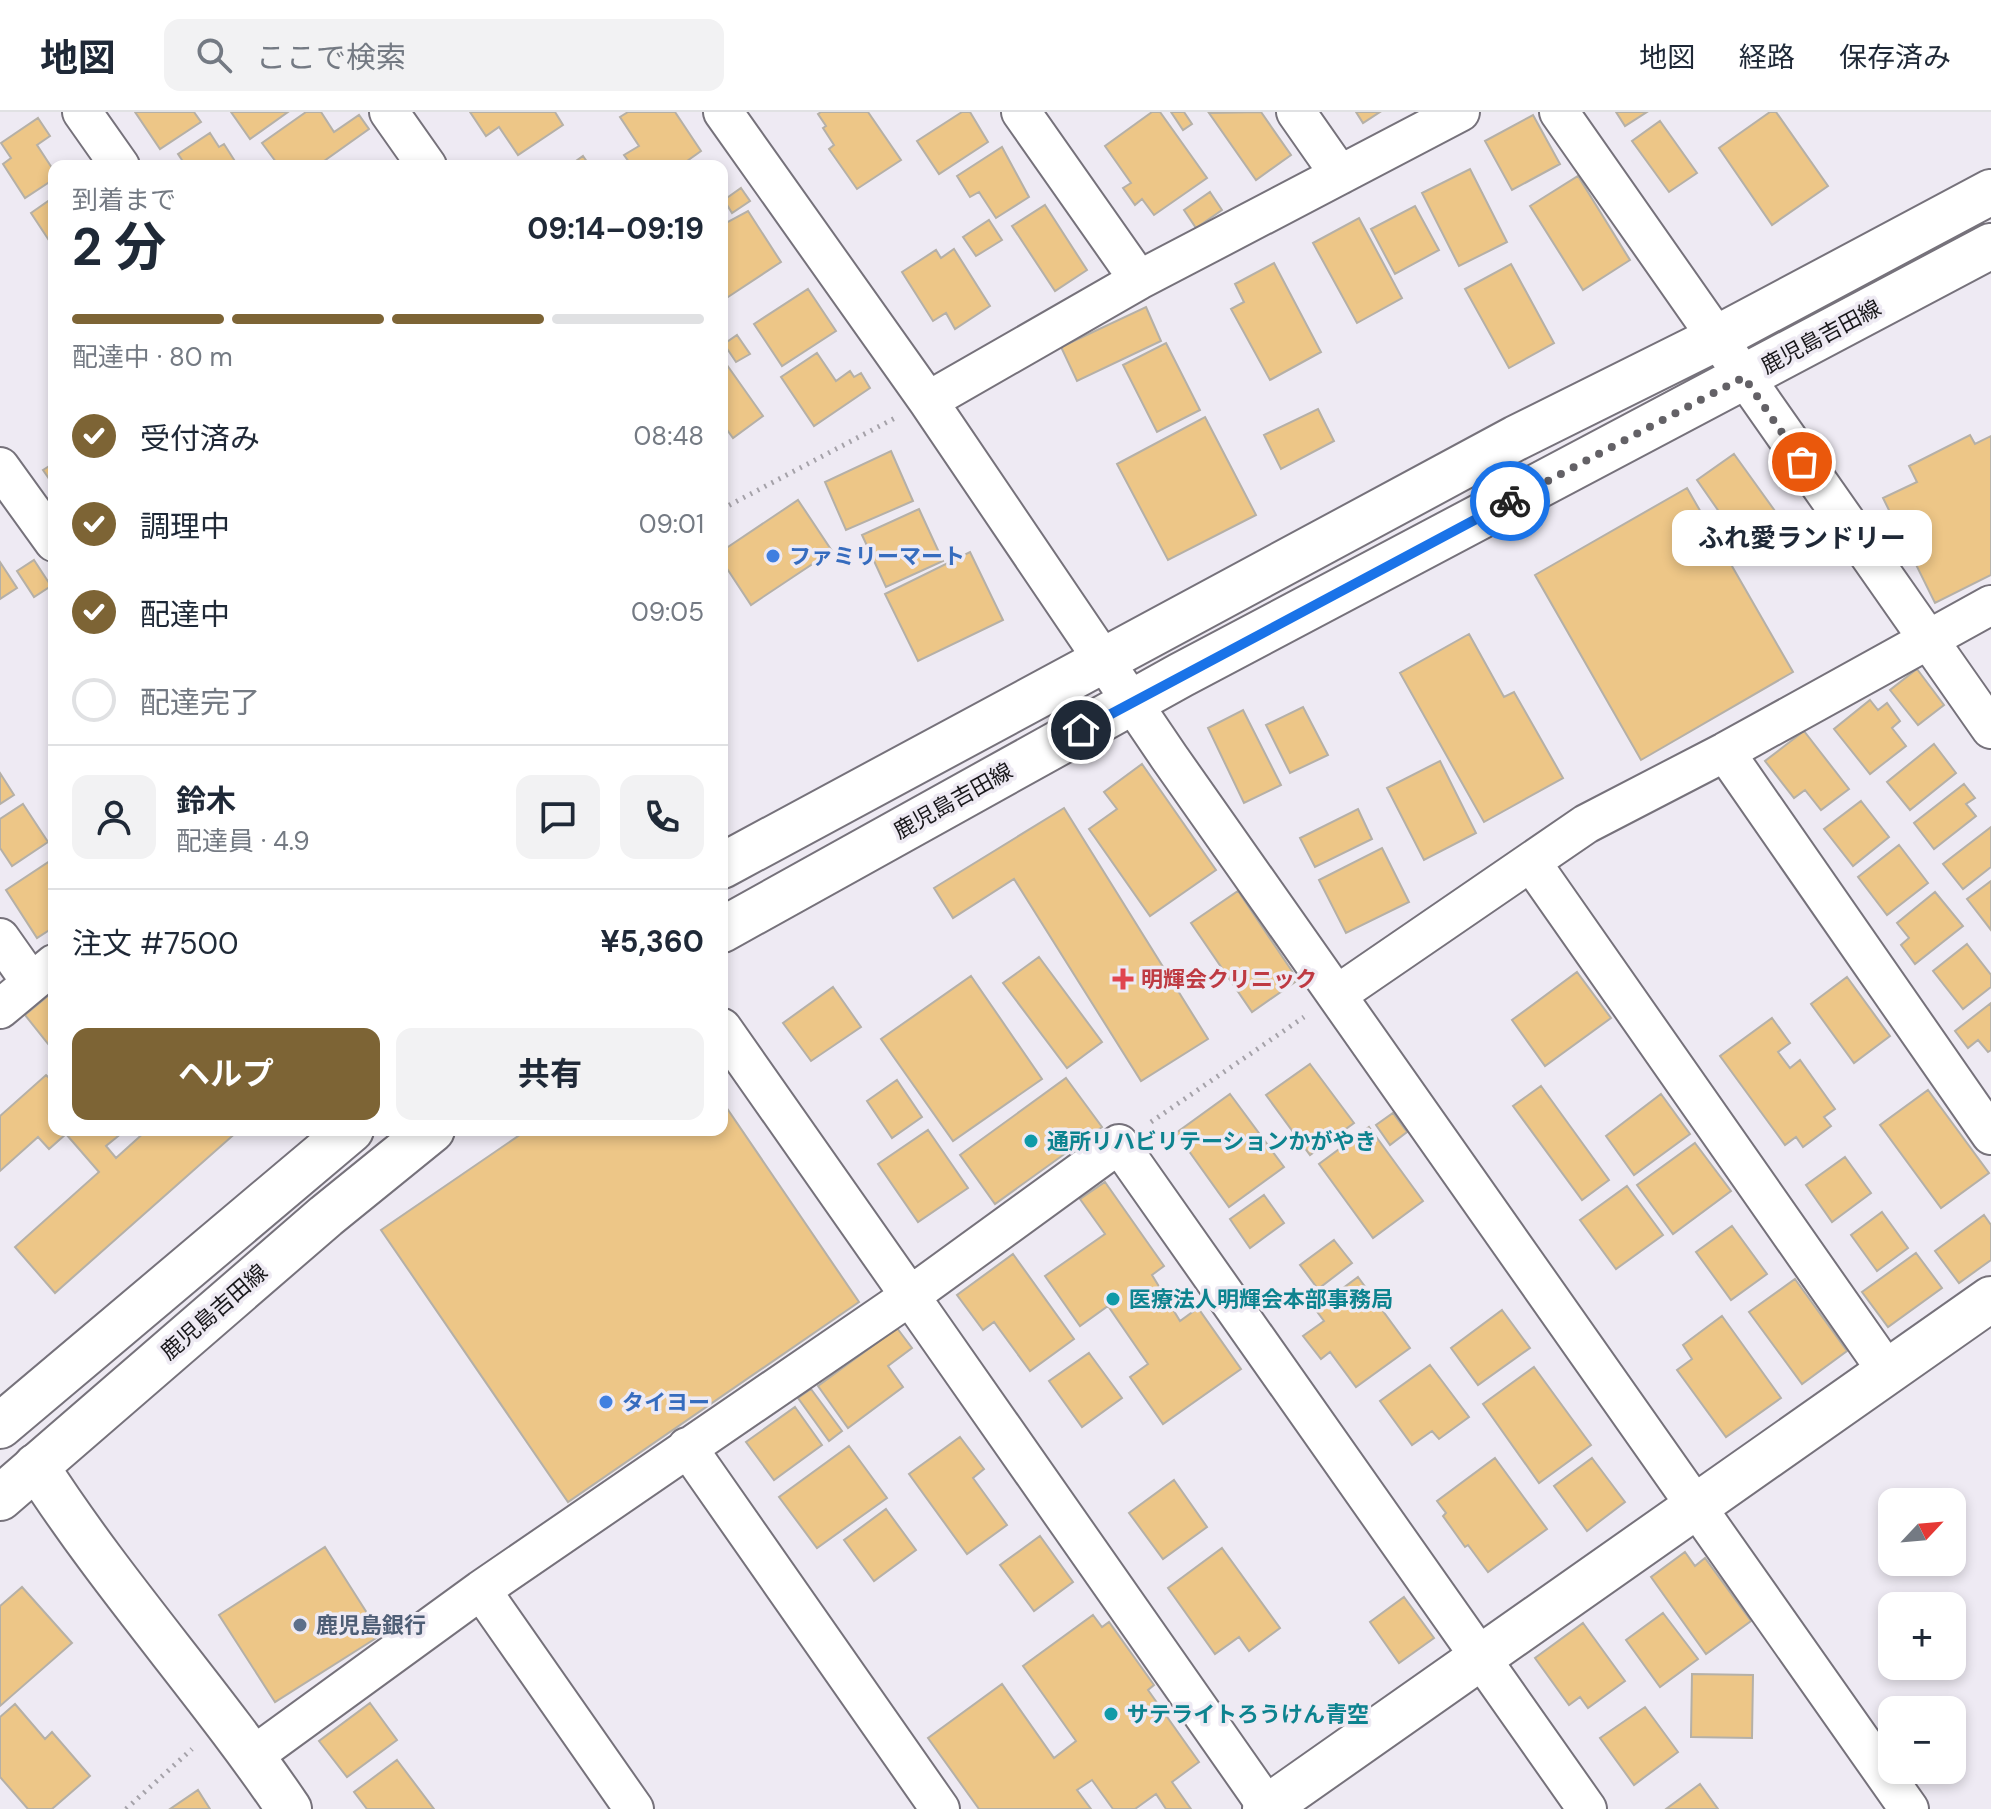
<!DOCTYPE html>
<html lang="ja">
<meta charset="utf-8">
<style>
:root{--surface:#fff;--page:#f2f2f3;--text:#1f2937;--muted:#747a83;--line:#e0e1e3;--accent:#7d6435}
body{margin:0;font-family:"DM Sans","Noto Sans JP",sans-serif;background:var(--page);color:var(--text);height:100vh;display:flex;flex-direction:column;font-size:30px;white-space:nowrap}
*{box-sizing:border-box;margin:0}
p{font-size:26px;color:var(--muted)}
.icon{flex:none;width:44px;height:44px;fill:none;stroke:currentColor;stroke-width:2;stroke-linecap:round;stroke-linejoin:round}
.map{position:relative;flex:1;overflow:hidden}
.side{position:absolute;left:48px;top:48px;width:680px;height:976px;display:flex;flex-direction:column;background:var(--surface);border-radius:16px;box-shadow:0 4px 12px #0003}
.side>*{flex:none}
.needle{width:52px;rotate:64deg}
.buttons{position:absolute;left:1878px;top:1376px;display:grid;gap:16px}
.buttons a{display:grid;place-items:center;width:88px;height:88px;border-radius:16px;background:var(--surface);box-shadow:0 4px 12px #0003;font-size:40px}
.pin{position:absolute;display:grid;place-items:center;width:68px;height:68px;color:#fff;margin:-34px;border:4px solid #fff;border-radius:50%;box-shadow:0 2px 8px #0007}
.courier{position:absolute;display:grid;place-items:center;width:80px;height:80px;margin:-40px;border:6px solid #1a73e8;border-radius:50%;background:#fff;color:#222;box-shadow:0 2px 10px #0007}
.bubble{position:absolute;height:56px;border-radius:16px;background:var(--surface);box-shadow:0 4px 12px #0003;font-size:26px;font-weight:700;line-height:56px;text-align:center}
.headline em{font-style:normal;font-weight:700}
.headline div{display:flex;flex-direction:column-reverse}
.headline{display:flex;align-items:center;justify-content:space-between;height:136px;padding:0 24px}
h1{font-size:52px;font-weight:700;line-height:60px}
.bar{display:grid;grid-template-columns:repeat(4,1fr);gap:12px 8px;align-content:center;height:96px;padding:0 24px}
.bar i{height:10px;border-radius:6px;background:var(--line)}
.bar .selected{background:var(--accent)}
.bar p{grid-column:span 4}
.line{display:flex;align-items:center;gap:20px;padding:0 24px;border-top:2px solid var(--line)}
.line div{flex:1}
.round{display:grid;place-items:center;flex:none;width:84px;height:84px;border-radius:16px;background:var(--page)}
ol{padding:0 24px;list-style:none}
li{display:flex;align-items:center;gap:24px;height:88px}
li p{margin-inline-start:auto}
li .icon{padding:8px;border-radius:50%;background:var(--accent);color:#fff;stroke-width:4}
li:last-child{color:var(--muted)}
li i{width:44px;height:44px;border:4px solid var(--line);border-radius:50%}
.button{display:flex;gap:16px;margin-top:auto;padding:16px 24px}
.button a{flex:1;height:92px;border-radius:16px;background:var(--accent);color:#fff;font-size:32px;font-weight:700;line-height:92px;text-align:center}
.button a+a{background:var(--page);color:var(--text)}
header{display:flex;align-items:center;gap:48px;box-sizing:border-box;height:112px;padding:0 40px;background:var(--surface);border-bottom:2px solid var(--line)}
header strong{font-size:38px}
nav{display:flex;gap:44px;margin-inline-start:auto;font-size:28px}
.search{width:560px;height:72px;background:var(--page);display:flex;align-items:center;gap:20px;box-sizing:border-box;padding:0 28px;border-radius:16px;color:var(--muted);font-size:30px}
.map>svg:first-child{display:block}
</style>
<header>
<strong>地図</strong>
<div class="search"><svg class="icon" aria-label="search" viewBox="0 0 24 24"><circle cx="10" cy="10" r="6"/><path d="M15 15l6 6"/></svg>ここで検索</div>
<nav><a>地図</a><a>経路</a><a>保存済み</a></nav>
</header>
<div class="map">
<svg width="1991" height="1697" viewBox="0 0 1991 1697">
<rect width="100%" height="100%" fill="#eeeaf3"/>
<!-- building -->
<path fill="#edc687" stroke="#b5b0a7" stroke-width="2" d="M135 0H194L201 10 160 37Z
M231 0H288L250 27Z
M306 0H321L334 20 359 3 369 17 317 54H279L262 31Z
M470 0H555L563 13 518 43 499 15 486 24Z
M628 0H675L701 39 680 54H632L624 43 639 34 620 5Z
M821 0H868L901 48 857 77 829 37 834 33 823 16 826 14 818 2Z
M962 0H970L988 30 939 62 917 29Z
M1152 0H1160L1207 66 1154 103 1142 87 1135 93 1123 76 1131 71 1105 34Z
M1171 0H1184L1192 12 1183 18Z
M1261 0 1291 43 1256 68 1209 1Z
M1356 0H1380L1363 11Z
M1616 0H1647L1625 14Z
M1770 0H1776L1828 74 1772 113 1719 36Z
M1533 3 1560 52 1512 78 1485 29Z
M38 6 50 24 37 33 54 59V67L25 86 3 52 11 46 1 31Z
M1660 9 1697 61 1669 80 1632 29Z
M210 21 219 35 224 32 238 54H186L178 42Z
M1002 35 1029 85 996 106 979 80 970 85 957 64Z
M583 44 590 54H569Z
M1470 57 1507 130 1459 154 1422 81Z
M1578 64 1630 148 1583 178 1530 94Z
M741 76 750 89 732 101 724 88Z
M1210 80 1222 98 1196 116 1184 98Z
M54 85V136L31 101Z
M1045 93 1087 158 1055 179 1012 114Z
M1415 94 1439 138 1395 162 1371 117Z
M748 99 781 150 722 189V113Z
M1359 106 1402 186 1357 211 1313 131Z
M989 108 1002 128 976 144 963 125Z
M954 137 990 194 955 217 946 201 933 209 902 160 936 138 941 146Z
M1274 151 1321 240 1270 268 1231 197 1244 190 1235 172Z
M1511 152 1554 231 1509 256 1465 177Z
M808 177 836 219 782 254 754 212Z
M1146 195 1161 229 1077 269 1061 235Z
M737 223 750 242 736 250 724 232Z
M1166 231 1200 298 1157 320 1123 253Z
M817 241 836 269 850 259 854 265 861 261 870 276 814 314 781 265Z
M722 246 763 304 733 326 722 311Z
M1318 297 1334 329 1281 357 1264 323Z
M1205 305 1256 403 1168 448 1117 352Z
M1970 323 1975 332 1991 324V463L1935 491 1883 386 1917 370 1909 354Z
M891 339 913 389 846 418 825 370Z
M1734 342 1798 431 1768 452 1752 447 1697 368Z
M54 351V374L43 358Z
M1687 376 1793 560 1641 648 1535 463Z
M798 388 832 439 751 493 722 449V439Z
M919 397 943 449 886 475 862 423Z
M970 440 1003 508 918 549 885 482Z
M34 448 51 474 34 485 17 459Z
M0 450 17 476 0 487Z
M1469 522 1504 585 1514 580 1563 666 1484 710 1400 561Z
M1917 557 1944 593 1918 613 1890 578Z
M1870 588 1878 598 1887 591 1900 609 1892 616 1906 634 1870 662 1834 617Z
M1303 595 1328 643 1290 661 1266 613Z
M1243 598 1281 673 1244 691 1208 616Z
M1804 619 1849 677 1821 698 1805 678 1794 686 1765 649Z
M1934 632 1956 661 1910 698 1887 670Z
M1440 649 1476 721 1424 748 1387 676Z
M1142 652 1216 758 1150 804 1089 717 1117 697 1104 680Z
M0 661 14 683 0 692Z
M1964 672 1975 686 1966 692 1976 704 1934 737 1914 711Z
M1861 689 1889 725 1853 754 1824 717Z
M23 692 48 730 12 754 0 736V707Z
M1064 696 1208 927 1141 969 1014 767 953 806 934 776Z
M1358 697 1372 727 1315 755 1300 726Z
M1991 715V755L1963 777 1943 752Z
M1899 733 1928 771 1887 803 1858 765Z
M1382 736 1409 790 1346 821 1319 768Z
M50 749 54 755V815L37 826 6 778Z
M1991 769V818L1967 787Z
M1238 779 1298 868 1252 900 1191 811Z
M1935 780 1963 814 1915 852 1901 833 1909 826 1897 811Z
M1967 832 1991 863V875L1963 897 1933 859Z
M1039 845 1102 930 1067 956 1003 871Z
M1577 860 1611 906 1545 954 1512 908Z
M971 864 1042 967 953 1029 881 927Z
M1847 865 1890 924 1854 951 1811 892Z
M833 875 861 915 811 949 783 911Z
M54 879V929L49 933 25 903Z
M1991 891V938L1988 940 1978 928 1968 936 1955 919Z
M1772 906 1790 931 1778 940 1790 956 1800 948 1835 997 1824 1005 1831 1014 1803 1035 1796 1025 1785 1033 1720 944Z
M1310 952 1354 1011 1310 1043 1266 983Z
M46 963 54 971V1018H119L122 1021 106 1034 116 1046 147 1018H239L55 1181 15 1135 99 1060 66 1022 49 1037 38 1025 0 1059V1004Z
M1066 966 1102 1015 995 1092 960 1043Z
M897 968 922 1005 892 1026 867 989Z
M1541 974 1609 1068 1582 1088 1513 994Z
M1928 978 1989 1061 1941 1096 1880 1013Z
M1230 982 1284 1055 1229 1095 1176 1021Z
M1661 982 1690 1022 1634 1063 1606 1024Z
M722 989 859 1190 568 1390 381 1118 527 1018H722Z
M1393 1001 1407 1020 1390 1033 1376 1013Z
M1369 1015 1423 1089 1373 1126 1319 1052Z
M928 1018 968 1076 918 1110 878 1052Z
M1695 1031 1731 1079 1673 1122 1637 1073Z
M1845 1045 1871 1081 1832 1110 1806 1073Z
M1105 1070 1164 1154 1152 1163 1180 1209 1198 1196 1241 1257 1163 1312 1130 1265 1148 1252 1108 1194 1080 1214 1045 1164 1105 1122 1080 1087Z
M1627 1074 1663 1123 1616 1157 1580 1108Z
M1264 1083 1284 1111 1250 1136 1230 1107Z
M1882 1100 1908 1136 1877 1159 1851 1123Z
M1984 1103 1991 1113V1148L1959 1171 1935 1139Z
M1732 1114 1767 1162 1731 1188 1696 1140Z
M1334 1128 1352 1151 1318 1177 1300 1153Z
M1916 1141 1942 1176 1888 1215 1862 1180Z
M1013 1142 1074 1227 1030 1259 994 1210 983 1218 957 1183Z
M1358 1165 1410 1236 1356 1275 1330 1240 1321 1247 1303 1224 1324 1209 1315 1197Z
M1795 1167 1847 1239 1802 1272 1749 1200Z
M1502 1198 1530 1236 1478 1273 1451 1236Z
M1722 1204 1781 1286 1726 1325 1677 1258 1692 1247 1683 1233Z
M897 1216 912 1236 888 1254 903 1275 848 1316 818 1274Z
M1089 1241 1122 1286 1082 1315 1049 1269Z
M1430 1253 1469 1305 1439 1327 1432 1319 1412 1333 1380 1289Z
M1534 1255 1591 1333 1539 1371 1483 1292Z
M811 1277 842 1319 829 1329 798 1286Z
M795 1295 822 1333 774 1368 746 1330Z
M960 1325 984 1357 973 1366 1007 1413 967 1442 909 1362Z
M849 1334 887 1386 817 1436 779 1385Z
M1495 1346 1547 1417 1488 1460 1468 1433 1465 1435 1443 1404 1446 1401 1437 1389Z
M1592 1346 1625 1390 1587 1419 1554 1374Z
M1174 1368 1207 1415 1163 1447 1129 1401Z
M886 1397 916 1438 874 1469 844 1428Z
M1040 1424 1073 1470 1034 1499 1000 1453Z
M325 1435 381 1523 275 1590 219 1503Z
M1222 1436 1280 1516 1249 1539 1239 1525 1215 1542 1168 1476Z
M1685 1440 1695 1454 1705 1446 1751 1509 1706 1542 1651 1465Z
M22 1475 72 1531 0 1594V1494Z
M1404 1485 1434 1526 1399 1551 1370 1510Z
M1663 1501 1698 1547 1660 1575 1626 1528Z
M1093 1503 1102 1515 1109 1510 1154 1573 1148 1578 1199 1650 1172 1670 1191 1697H1166L1156 1682 1135 1697H1113L1092 1668 1077 1678 1091 1697H979L928 1626 1002 1572 1054 1646 1076 1629 1023 1554Z
M1583 1511 1625 1569 1588 1596 1580 1585 1569 1593 1535 1546Z
M1692 1562 1753 1563 1752 1626 1691 1625Z
M370 1591 397 1628 347 1665 319 1629Z
M15 1592 45 1627 52 1620 90 1664 52 1697H28L0 1665V1605Z
M1645 1595 1678 1640 1634 1673 1600 1626Z
M397 1648 434 1697H367L354 1680Z
M1700 1672 1718 1697H1666Z
M198 1678 210 1697H170Z"/>
<g fill="none" stroke-linecap="round" stroke-linejoin="round">
<!-- minor casing -->
<g stroke="#76727b" stroke-width="42">
<path id="minor" d="M82 0 120 54
M389 0 427 54
M723 0 928 289 1169 645 1909 1697
M1021 0 1139 168
M1296 0 1340 63
M1559 0 1991 617
M928 289 1139 168 1460 0
M0 355 54 430
M1725 640 1991 1023
M1531 750 1887 1259
M0 826 31 870
M1338 882 1586 712 1725 640 1991 493
M0 897 54 852
M687 1335 940 1697
M481 1478 634 1697
M253 1644 481 1478 910 1184 722 916
M1269 1697 910 1184 1119 1032 1587 1697"/>
</g>
<!-- tertiary casing -->
<g stroke="#76727b" stroke-width="48">
<path id="tertiary" d="M36 1354C113 1474 209 1579 289 1697
M1265 1697 1991 1187"/>
</g>
<!-- primary casing -->
<g stroke="#76727b" stroke-width="48">
<path id="primary" d="M722 754 1516 326 1717 226 1991 80
M722 818 1181 563 1991 134
M0 1314 351 1018
M0 1386 326 1104 432 1018"/>
</g>
<!-- path -->
<path stroke="#a5a2a9" stroke-width="5" stroke-dasharray="2 6" stroke-linecap="butt" d="M722 397 895 306
M1151 1010 1304 905
M126 1697 192 1637"/>
<!-- minor -->
<use href="#minor" stroke="#fff" stroke-width="38"/>
<!-- tertiary -->
<use href="#tertiary" stroke="#fff" stroke-width="44"/>
<!-- primary -->
<use href="#primary" stroke="#fff" stroke-width="44"/>
</g>
<g fill="none" stroke-linecap="round" stroke-linejoin="round">
<!-- done -->
<path stroke="#636166" stroke-width="8" stroke-dasharray="0 14.4" d="M1510 389 1744 265 1802 350"/>
<!-- route -->
<path stroke="#1a73e8" stroke-width="10" d="M1081 618 1510 389"/>
</g>
<!-- markers -->
<g fill="#3f7fe0" stroke="#eeeaf3" stroke-width="3">
<circle cx="773" cy="444" r="8"/>
<circle cx="606" cy="1290" r="8"/>
</g>
<path fill="#e0444e" stroke="#eeeaf3" stroke-width="3" d="M1119 855h8v8h8v8h-8v8h-8v-8h-8v-8h8z"/>
<g fill="#0f9aa8" stroke="#eeeaf3" stroke-width="3">
<circle cx="1031" cy="1029" r="8"/>
<circle cx="1113" cy="1187" r="8"/>
<circle cx="1111" cy="1602" r="8"/>
</g>
<circle fill="#5c6f8a" stroke="#eeeaf3" stroke-width="3" cx="300" cy="1513" r="8"/>
<g text-anchor="middle" dominant-baseline="central" stroke-width="7" stroke-linejoin="round" paint-order="stroke">
<!-- street labels -->
<g font-size="22" fill="#18171a" stroke="#eeeaf3">
<text transform="translate(1821 225) rotate(-28)">鹿児島吉田線</text>
<text transform="translate(953 689) rotate(-29)">鹿児島吉田線</text>
<text transform="translate(214 1200) rotate(-41)">鹿児島吉田線</text>
</g>
<!-- shop labels -->
<g font-size="22" font-weight="bold" fill="#366cbe" stroke="#eeeaf3" text-anchor="start">
<text x="789" y="444">ファミリーマート</text>
<text x="622" y="1290">タイヨー</text>
</g>
<!-- health labels -->
<g font-size="22" font-weight="bold" fill="#be3a42" stroke="#eeeaf3" text-anchor="start">
<text x="1141" y="867">明輝会クリニック</text>
</g>
<!-- culture labels -->
<g font-size="22" font-weight="bold" fill="#0d838f" stroke="#eeeaf3" text-anchor="start">
<text x="1047" y="1029">通所リハビリテーションかがやき</text>
<text x="1129" y="1187">医療法人明輝会本部事務局</text>
<text x="1127" y="1602">サテライトろうけん青空</text>
</g>
<!-- service labels -->
<g font-size="22" font-weight="bold" fill="#4e5e75" stroke="#eeeaf3" text-anchor="start">
<text x="316" y="1513">鹿児島銀行</text>
</g>
</g>
</svg>
<div class="buttons">
<a><svg class="needle" viewBox="-14 -14 28 28"><path d="M0-13l5 13h-10z" fill="#e53935"/><path d="M0 13l5-13h-10z" fill="#747a83"/></svg></a>
<a>+</a>
<a>−</a>
</div>
<div class="pin" style="left:1802px;top:350px;background:#ea580c"><svg class="icon" aria-label="bag" viewBox="0 0 24 24"><path d="M5 8h14l-1 12H6zM9 8a3 3 0 0 1 6 0"/></svg></div>
<div class="pin" style="left:1081px;top:618px;background:#1f2937"><svg class="icon" aria-label="home" viewBox="0 0 24 24"><path d="M3 11l9-7 9 7M6 9v11h12V9"/></svg></div>
<div class="courier" style="left:1510px;top:389px"><svg class="icon" aria-label="bike" viewBox="0 0 24 24"><circle cx="6" cy="16" r="4"/><circle cx="18" cy="16" r="4"/><path d="M6 16l4-8h5l3 8M10 8l3 8H6M13 5h3"/></svg></div>
<div class="bubble" style="left:1672px;top:398px;width:260px">ふれ愛ランドリー</div>
<section class="side">
<div class="headline"><div><h1>2 分</h1><p>到着まで</p></div><em>09:14–09:19</em></div>
<div class="bar"><i class="selected"></i><i class="selected"></i><i class="selected"></i><i></i><p>配達中 · 80 m</p></div>
<ol>
<li><svg class="icon" aria-label="check" viewBox="0 0 24 24"><path d="M5 12l5 5 9-10"/></svg>受付済み<p>08:48</p></li>
<li><svg class="icon" aria-label="check" viewBox="0 0 24 24"><path d="M5 12l5 5 9-10"/></svg>調理中<p>09:01</p></li>
<li><svg class="icon" aria-label="check" viewBox="0 0 24 24"><path d="M5 12l5 5 9-10"/></svg>配達中<p>09:05</p></li>
<li><i></i>配達完了</li>
</ol>
<div class="line" style="height:144px"><a class="round"><svg class="icon" aria-label="person" viewBox="0 0 24 24"><circle cx="12" cy="8" r="4"/><path d="M4 21q1-7 8-7t8 7"/></svg></a><div><b>鈴木</b><p>配達員 · 4.9</p></div><a class="round"><svg class="icon" aria-label="chat" viewBox="0 0 24 24"><path d="M4 5h16v11H9l-5 4z"/></svg></a><a class="round"><svg class="icon" aria-label="phone" viewBox="0 0 24 24"><path d="M5 4h4l2 5-3 2q2 4 5 5l2-3 5 2v4C11 20 4 13 5 4z"/></svg></a></div>
<div class="line" style="height:104px"><div>注文 #7500</div><b>¥5,360</b></div>
<div class="button"><a>ヘルプ</a><a>共有</a></div>
</section>
</div>
